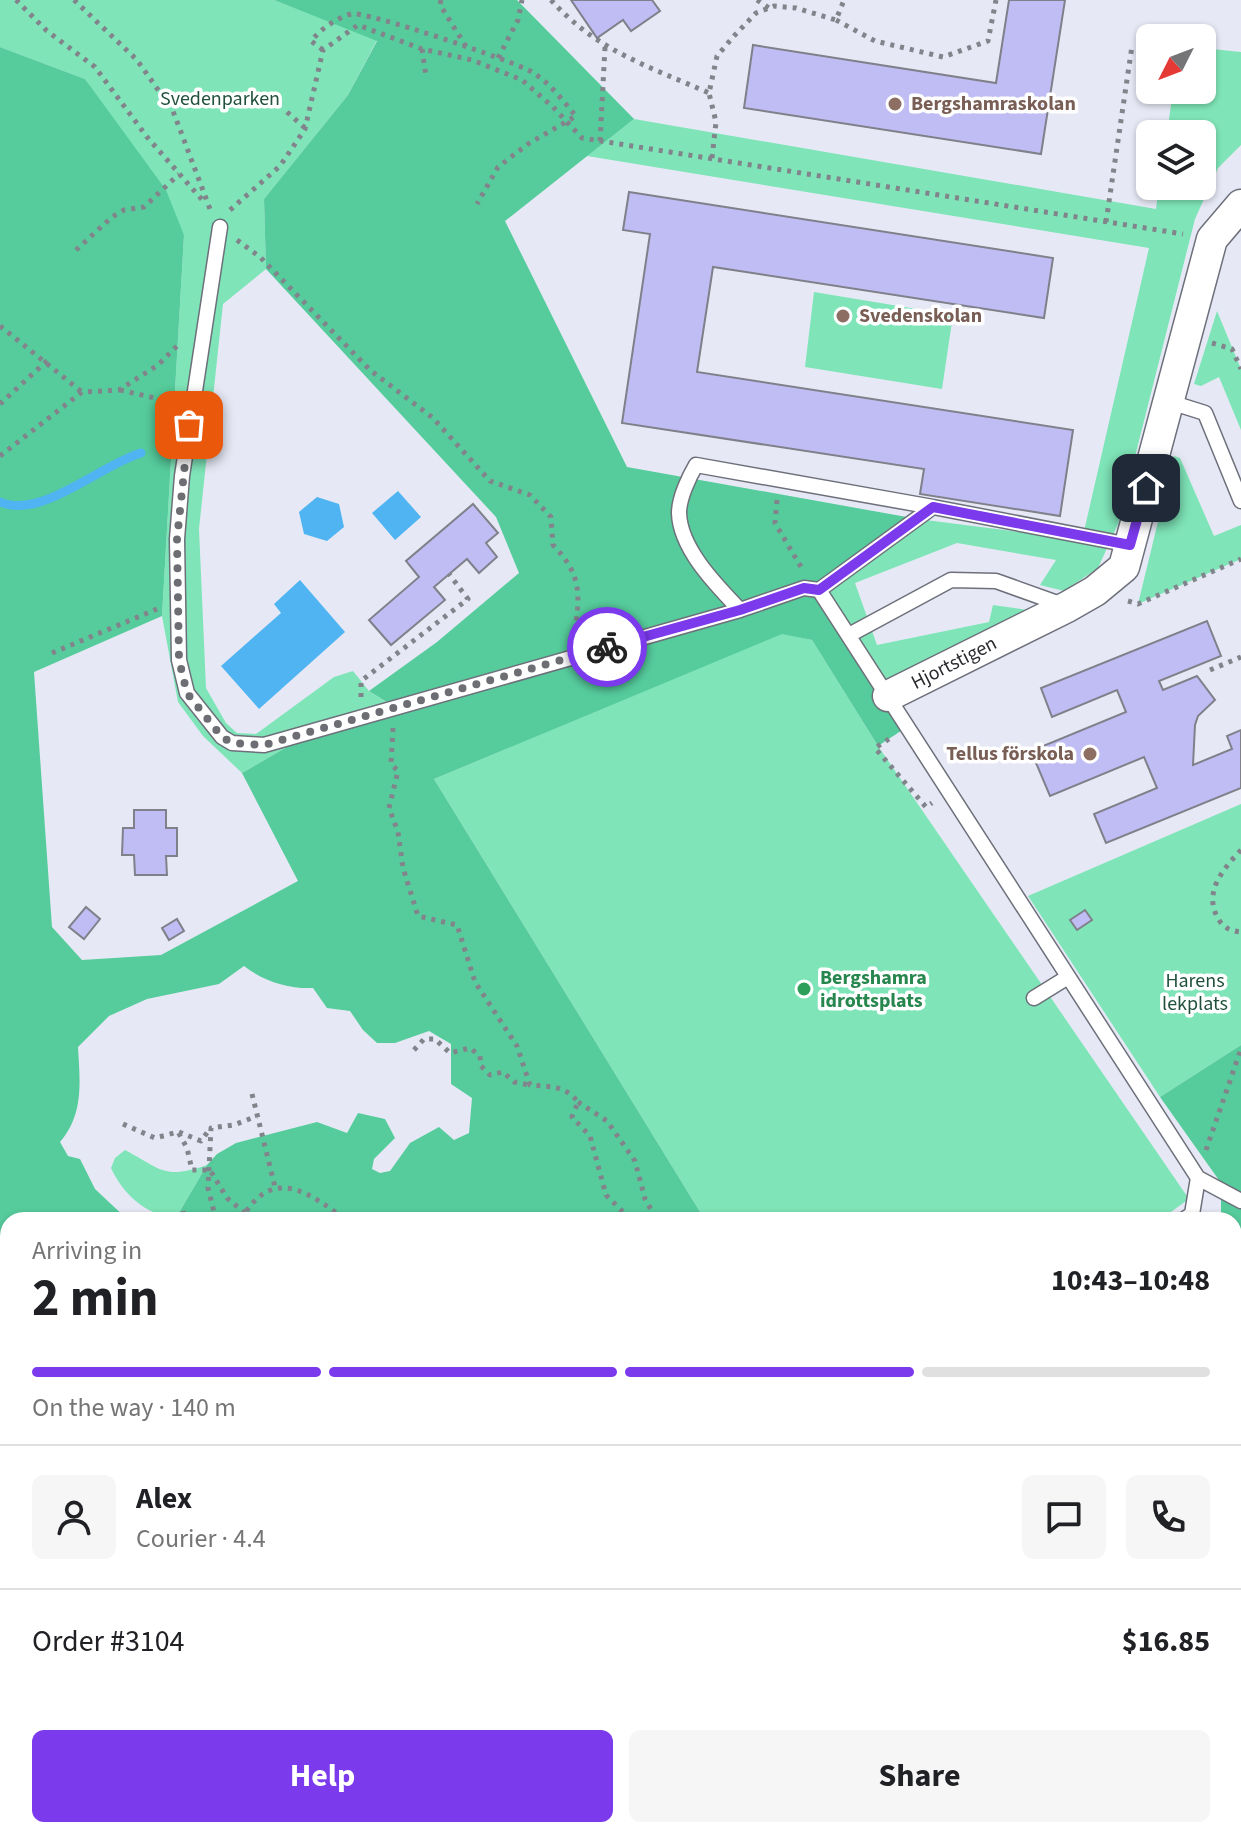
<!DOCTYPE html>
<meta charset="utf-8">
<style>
:root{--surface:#fff;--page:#f6f6f6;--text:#202124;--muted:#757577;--line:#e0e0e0;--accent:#7c3aed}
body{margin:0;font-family:"Source Sans 3",sans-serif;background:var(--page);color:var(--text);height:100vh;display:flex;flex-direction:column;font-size:30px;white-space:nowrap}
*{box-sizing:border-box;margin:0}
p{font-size:26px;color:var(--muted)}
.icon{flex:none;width:44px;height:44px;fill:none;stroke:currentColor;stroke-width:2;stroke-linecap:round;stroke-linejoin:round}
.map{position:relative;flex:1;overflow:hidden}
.sheet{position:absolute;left:0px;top:1212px;width:1242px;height:626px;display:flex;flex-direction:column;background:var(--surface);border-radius:24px 24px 0 0;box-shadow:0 2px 6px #0004}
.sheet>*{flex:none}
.needle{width:52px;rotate:228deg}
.fabs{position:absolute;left:1136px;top:24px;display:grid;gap:16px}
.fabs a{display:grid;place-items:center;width:80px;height:80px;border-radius:12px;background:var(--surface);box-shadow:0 2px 6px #0004;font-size:40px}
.pin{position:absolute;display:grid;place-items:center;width:68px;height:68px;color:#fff;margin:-34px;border-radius:16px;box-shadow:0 4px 12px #0006}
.courier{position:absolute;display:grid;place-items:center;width:80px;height:80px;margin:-40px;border:6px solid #7c3aed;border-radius:50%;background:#fff;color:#222;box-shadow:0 2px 10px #0007}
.summary em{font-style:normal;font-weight:700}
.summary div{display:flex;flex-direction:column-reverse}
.summary{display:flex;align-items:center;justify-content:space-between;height:136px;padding:0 32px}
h1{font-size:52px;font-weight:700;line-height:60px}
.bar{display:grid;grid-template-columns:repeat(4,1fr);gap:12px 8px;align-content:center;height:96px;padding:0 32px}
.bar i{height:10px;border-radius:6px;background:var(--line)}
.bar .active{background:var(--accent)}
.bar p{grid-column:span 4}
.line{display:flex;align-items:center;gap:20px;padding:0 32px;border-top:2px solid var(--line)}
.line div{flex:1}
.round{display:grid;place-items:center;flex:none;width:84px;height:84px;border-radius:12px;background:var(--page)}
.action{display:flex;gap:16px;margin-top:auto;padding:16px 32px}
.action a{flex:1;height:92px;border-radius:12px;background:var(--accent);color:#fff;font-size:32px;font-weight:700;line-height:92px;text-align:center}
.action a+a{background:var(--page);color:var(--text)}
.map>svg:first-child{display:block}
</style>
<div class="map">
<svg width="1241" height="1837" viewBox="0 0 1241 1837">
<rect width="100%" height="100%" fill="#e6e9f5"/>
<!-- green -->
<path fill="#7fe5b8" d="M0 0H274L377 40 348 95 264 199 266 269 223 304 199 529 206 688 226 723 237 733 256 734 334 677 353 671 369 691 394 707 318 729 242 773 203 736 178 702 162 616 184 235 85 79 0 47Z
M1202 48 1241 52V145L1218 168 1195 219 1118 524 1098 568 1064 591 1040 585 1056 560 957 543 855 583 877 645 989 622 993 605 1028 610 888 696 819 590 918 519 1082 540 1149 248 587 156 634 119 1156 209 1159 186H1202V134H1167L1173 90H1202Z
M814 292 953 315 942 389 805 367Z
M1217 311 1241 369V430L1219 377 1201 386 1194 384Z
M1174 456 1180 458 1214 536 1241 525V559L1138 604Z
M782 633 812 640 878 746 1189 1199 1168 1214 1172 1220H705L434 779Z
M1241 804V1045L1160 1097 1028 896Z
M125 1150C161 1169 164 1180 207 1165L177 1216C149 1219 122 1193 111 1168L115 1158Z
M1234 1382 1241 1392V1603L1234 1608Z"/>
<!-- forest -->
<path fill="#56cc9c" d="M274 0H517L634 119 505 221 627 467 918 519 820 590 907 727 878 746 812 640 782 634 434 779 705 1220H149L151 1213 162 1218 177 1216 207 1165 217 1154 236 1143 317 1122 347 1133 358 1113 385 1119 395 1138 374 1159 372 1169 380 1173 390 1171 410 1143 439 1127 454 1140 469 1133 472 1098 451 1084V1044L429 1031 395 1043H377L363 1030 350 1011 327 1008 313 988C289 989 263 981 244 966L219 984 147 999 109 1016 78 1047C80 1082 84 1114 60 1142L68 1156 80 1159 95 1189 128 1220H8V1830H1234V1608L1241 1603V1837H0V47L85 79 166 190 184 235 162 616 34 672 52 927 82 960 161 955 298 881 242 773 318 729 393 706 369 691 437 642 519 573 496 517 266 269 264 199 348 95 377 41Z
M1241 1045V1247L1234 1237V1220L1221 1219V1183L1160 1097Z"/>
<!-- water -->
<path fill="#4fb4f1" d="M398 491 421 517 395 540 372 513Z
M317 497 339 504 344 527 327 541 304 534 299 512Z
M300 580 345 632 259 709 221 666 281 613 274 604Z"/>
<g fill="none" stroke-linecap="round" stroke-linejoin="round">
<!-- stream -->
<path stroke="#4fb4f1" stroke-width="9" d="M0 502C41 520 100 465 141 453"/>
</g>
<!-- building -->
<path fill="#bfbdf4" stroke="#80808a" stroke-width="2" d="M571 0H652L660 11 631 31 623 20 597 38Z
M1009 0H1065L1041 154 744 108 753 45 996 83Z
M629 192 1053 258 1044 318 713 267 697 372 1073 430 1060 516 920 494 924 469 622 423 650 234 623 230Z
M473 504 498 533 486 543 497 557 479 573 467 559 434 587 445 600 391 645 369 620 419 577 406 561Z
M1207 621 1221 656 1159 681 1163 690 1197 676 1215 700 1198 716 1195 725 1193 765 1232 749 1227 736 1241 730V788L1106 843 1094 814 1157 788 1144 757 1050 796 1031 751 1126 712 1117 690 1052 717 1041 688Z
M134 810H166V828H177V856H166L167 875H135L134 855H122L123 828H134Z
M86 907 100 919 84 939 69 927Z
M1085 910 1092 920 1077 930 1070 920Z
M177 919 184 931 169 940 162 928Z
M1234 1307 1241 1317V1391L1234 1382Z"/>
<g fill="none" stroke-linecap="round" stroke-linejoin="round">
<!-- lane casing -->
<g stroke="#6d707a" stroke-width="17">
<path id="lane" d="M220 227 182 476 177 539 179 660 187 693 222 737 232 743 264 745 740 610 804 588 819 590 1198 1178 1241 1201
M1170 402 1205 413 1241 501
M933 507 1130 545
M740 610C717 586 680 549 679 513 679 498 689 477 696 465L933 507 819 590
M849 635 951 580 996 581 1063 605
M1034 998 1068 977
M1183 1220 1192 1214 1198 1178"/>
</g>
<!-- street casing -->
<g stroke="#6d707a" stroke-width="33">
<path id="street" d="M888 696 1067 607 1095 591 1124 567 1212 239 1241 205"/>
</g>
<!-- path -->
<path stroke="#82848c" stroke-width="5" stroke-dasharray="4 6" stroke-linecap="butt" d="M16 0 47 31 95 67 147 137 205 203
M74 0 137 60 173 111 210 209
M441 0 440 5 467 48
M551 0C597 51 648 66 709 93
M757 0 769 8
M836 20 875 41 943 57 988 41 996 0
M422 49 426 76
M323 50 311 41C321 29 335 19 351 14 364 10 516 62 532 72 550 83 563 101 576 116L528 144 498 167 477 204
M498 58 518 20 522 0
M287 112 305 128
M600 141 605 47
M712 158 716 122 709 93 717 56 734 36 756 13 774 6 796 8 836 20 844 0
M230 210 280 166 305 129 323 50 358 25 422 49 472 60 522 80 553 107 582 138 1183 234
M1106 222 1132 46
M237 240 260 257 370 370 433 418 490 481 530 495 551 517 553 545C583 576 580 596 574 636
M76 250 112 217 124 210 144 207 179 174
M0 326 82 392
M1212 343 1232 349 1241 369
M120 390 159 399 170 408
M0 404 50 358
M0 456 82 392 119 390 158 365 181 342
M777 500 775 523 801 567
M1128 601 1138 604 1241 559
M52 653 157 609
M1210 670 1241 657
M361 697V681L468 599 449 574
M393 728 391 764 398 771 389 808 398 832 403 868 418 916 457 925 475 982 517 1046 530 1085C550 1087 565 1085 578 1102L572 1117 590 1136 606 1195 624 1213 626 1220
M889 739 875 748 926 807 932 803
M1241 850C1223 869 1202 893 1219 920 1224 928 1231 931 1241 932
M414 1050 424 1039H435L450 1053 470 1048 480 1056 481 1066 490 1075 503 1072 514 1082 529 1085
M252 1094 275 1187
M578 1102 607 1121 635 1161 645 1199 657 1220
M123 1124 155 1138 178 1132 187 1148 192 1170H210L227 1198 245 1213
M179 1132 201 1141 209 1130
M1206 1150 1241 1049
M183 1211 185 1220
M216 1220 208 1188 211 1128 234 1125 257 1116
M248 1220 245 1213C276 1166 312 1195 346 1220
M1234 1692 1241 1686
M0 1779 8 1789
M1234 1800 1241 1794
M0 1808H8
M265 1830H274
M322 1830 324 1837
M683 1830 698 1837
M764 1830 775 1837
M1036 1830 1053 1834
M1208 1830V1837
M111 1837 114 1830
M711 1837 726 1830
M857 1837 970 1830
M1048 1837 1061 1830
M1074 1837V1830"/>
<!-- lane -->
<use href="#lane" stroke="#fff" stroke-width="14"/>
<!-- street -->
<use href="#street" stroke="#fff" stroke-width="30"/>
</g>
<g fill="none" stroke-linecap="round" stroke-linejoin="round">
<!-- done -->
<path stroke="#6c6e74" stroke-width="8" stroke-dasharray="0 14.4" d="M189 425 177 539 179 660 187 693 222 737 232 743 264 745 607 647"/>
<!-- route -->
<path stroke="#7c3aed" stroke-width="10" d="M607 647 740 610 804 588 819 590 933 507 1130 545 1146 488"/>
</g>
<!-- markers -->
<g fill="#8d6e63" stroke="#fff" stroke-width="3">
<circle cx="895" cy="104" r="8"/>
<circle cx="843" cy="316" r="8"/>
<circle cx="1090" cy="754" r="8"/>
</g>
<circle fill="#2e9e5b" stroke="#fff" stroke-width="3" cx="804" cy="989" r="8"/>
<g text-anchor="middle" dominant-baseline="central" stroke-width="7" stroke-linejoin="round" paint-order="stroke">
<!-- park labels -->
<g font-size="20" fill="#21513d" stroke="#fff">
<text x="220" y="99">Svedenparken</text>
<text x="1195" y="981">Harens<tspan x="1195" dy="23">lekplats</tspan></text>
</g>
<!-- education labels -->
<g font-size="20" font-weight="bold" fill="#785e54" stroke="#fff" text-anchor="start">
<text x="911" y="104">Bergshamraskolan</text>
<text x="859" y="316">Svedenskolan</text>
<text x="1074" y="754" text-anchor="end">Tellus förskola</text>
</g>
<!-- street labels -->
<g font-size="20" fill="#2a2b2f" stroke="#fff">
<text transform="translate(954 663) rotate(-27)">Hjortstigen</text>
</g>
<!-- leisure labels -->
<g font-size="20" font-weight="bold" fill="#27864d" stroke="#fff" text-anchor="start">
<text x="820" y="978">Bergshamra<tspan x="820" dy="23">idrottsplats</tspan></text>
</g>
</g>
</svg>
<div class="fabs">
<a><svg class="needle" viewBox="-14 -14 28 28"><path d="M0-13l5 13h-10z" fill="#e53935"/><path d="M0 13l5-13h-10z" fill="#757577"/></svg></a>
<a><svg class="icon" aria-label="layers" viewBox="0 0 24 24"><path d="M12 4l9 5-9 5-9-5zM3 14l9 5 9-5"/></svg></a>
</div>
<div class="pin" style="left:189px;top:425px;background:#ea580c"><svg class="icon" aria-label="bag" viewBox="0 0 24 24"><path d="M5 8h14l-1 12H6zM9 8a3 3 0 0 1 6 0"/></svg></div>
<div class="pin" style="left:1146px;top:488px;background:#1f2937"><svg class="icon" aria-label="home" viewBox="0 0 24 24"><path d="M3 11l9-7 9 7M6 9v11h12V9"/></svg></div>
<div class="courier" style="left:607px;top:647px"><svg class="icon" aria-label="bike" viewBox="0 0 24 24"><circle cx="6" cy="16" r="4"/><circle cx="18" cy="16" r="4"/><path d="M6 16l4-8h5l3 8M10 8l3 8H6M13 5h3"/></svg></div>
<section class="sheet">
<div class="summary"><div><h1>2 min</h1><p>Arriving in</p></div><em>10:43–10:48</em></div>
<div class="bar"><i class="active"></i><i class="active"></i><i class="active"></i><i></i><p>On the way · 140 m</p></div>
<div class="line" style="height:144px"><a class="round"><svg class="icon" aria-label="person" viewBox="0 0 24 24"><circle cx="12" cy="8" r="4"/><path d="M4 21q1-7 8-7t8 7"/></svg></a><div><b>Alex</b><p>Courier · 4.4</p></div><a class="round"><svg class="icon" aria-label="chat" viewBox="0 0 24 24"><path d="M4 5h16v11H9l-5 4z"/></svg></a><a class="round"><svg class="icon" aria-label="phone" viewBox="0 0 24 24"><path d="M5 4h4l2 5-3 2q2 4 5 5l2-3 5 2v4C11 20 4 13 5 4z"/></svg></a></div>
<div class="line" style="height:104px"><div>Order #3104</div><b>$16.85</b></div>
<div class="action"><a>Help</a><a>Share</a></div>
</section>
</div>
